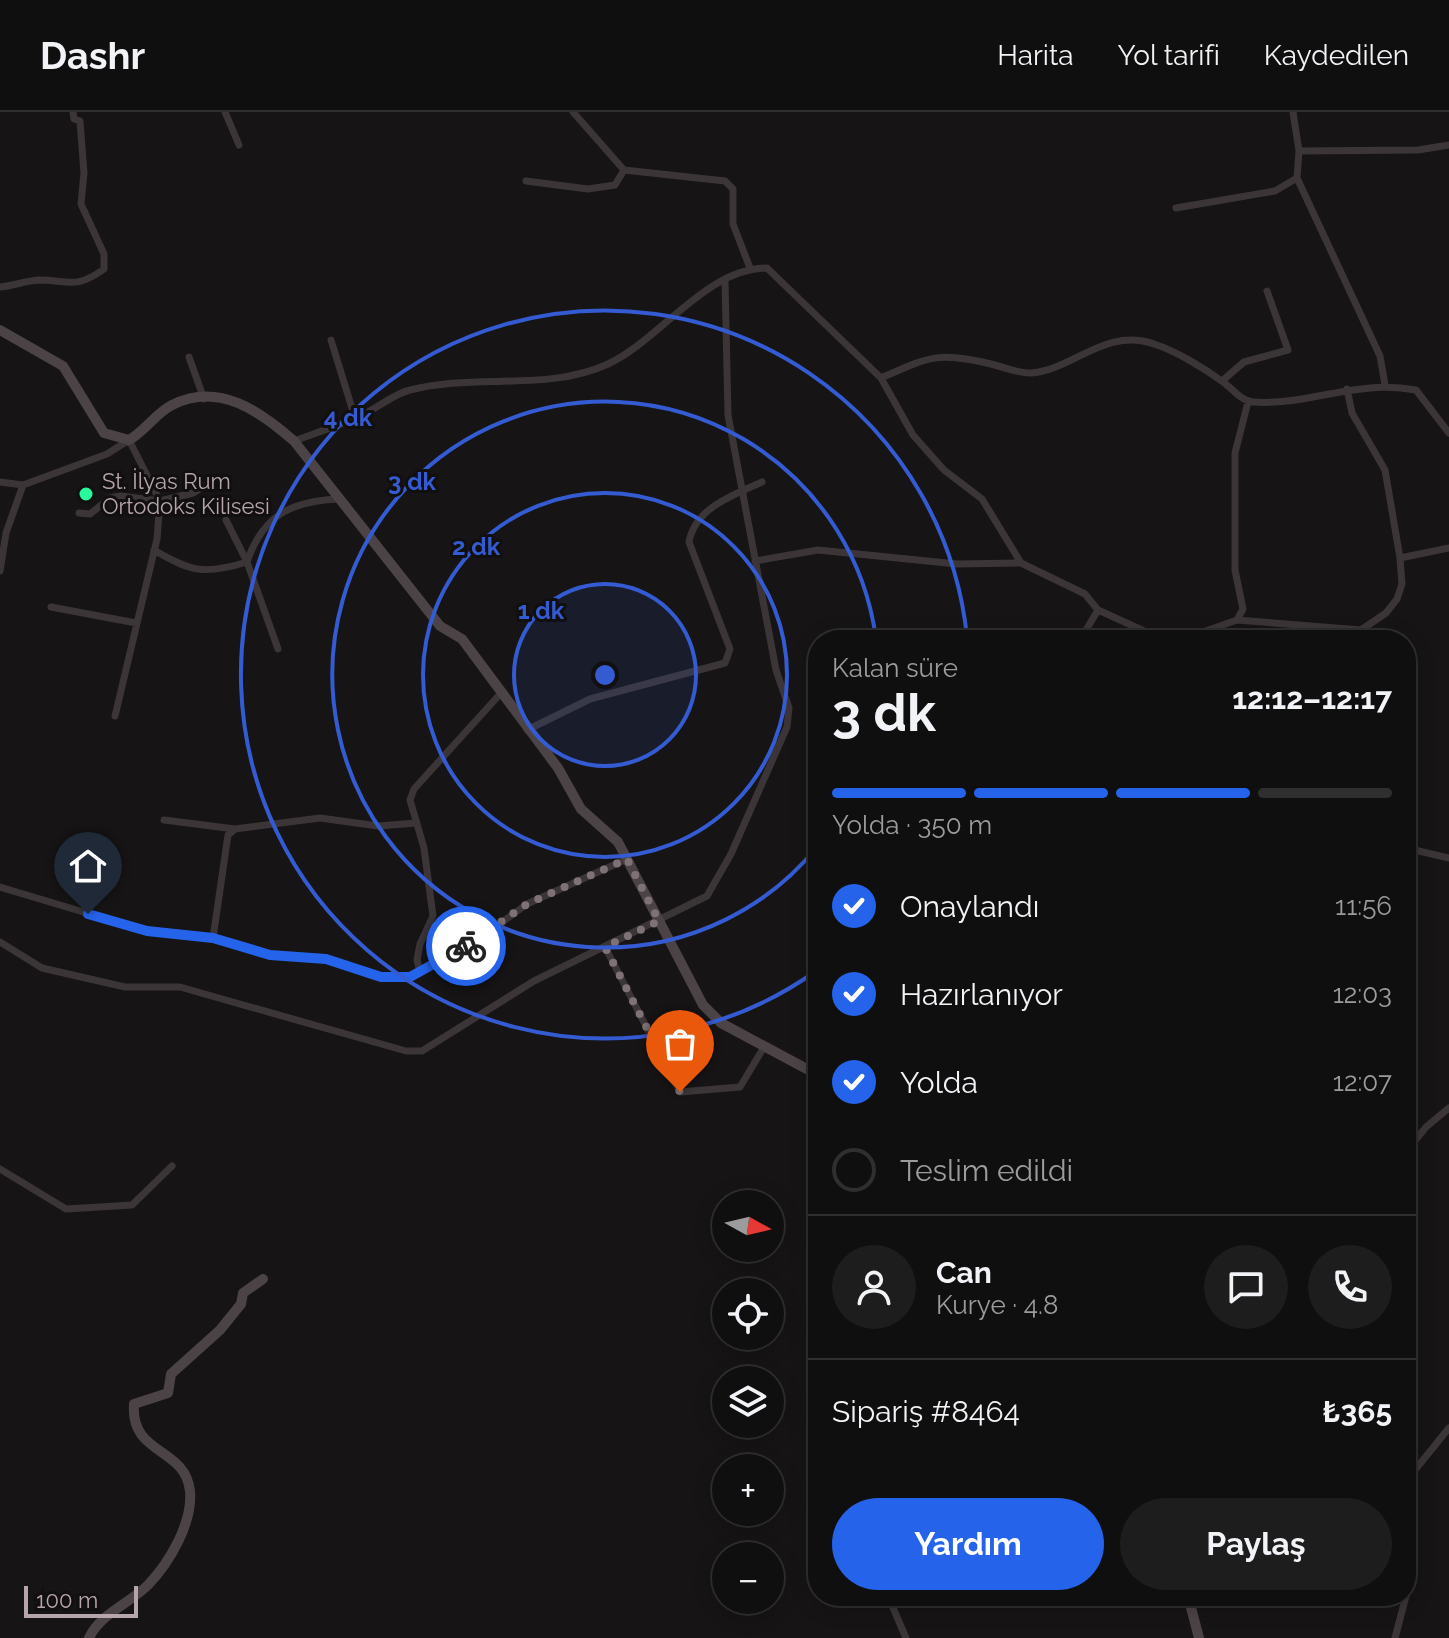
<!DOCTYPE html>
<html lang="tr">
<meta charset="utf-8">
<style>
:root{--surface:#100f0f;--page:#1e1d1d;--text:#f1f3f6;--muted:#9c9c9e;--line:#302f2f;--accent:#2563eb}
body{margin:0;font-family:Raleway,sans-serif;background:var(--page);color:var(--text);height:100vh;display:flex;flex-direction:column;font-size:30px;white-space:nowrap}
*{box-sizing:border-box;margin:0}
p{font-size:26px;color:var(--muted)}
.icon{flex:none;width:44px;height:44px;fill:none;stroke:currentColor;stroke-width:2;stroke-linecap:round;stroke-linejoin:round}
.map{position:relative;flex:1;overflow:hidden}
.panel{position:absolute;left:808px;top:518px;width:608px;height:976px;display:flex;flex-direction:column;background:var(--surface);border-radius:32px;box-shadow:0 4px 20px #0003,0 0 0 2px var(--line)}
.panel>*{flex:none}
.needle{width:52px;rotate:98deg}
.buttons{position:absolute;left:712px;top:1078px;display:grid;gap:16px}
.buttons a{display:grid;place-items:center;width:72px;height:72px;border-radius:50%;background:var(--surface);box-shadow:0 4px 20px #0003,0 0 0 2px var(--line);font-size:40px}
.scale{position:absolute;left:24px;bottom:20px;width:114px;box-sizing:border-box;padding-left:8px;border:4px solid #b7a5ad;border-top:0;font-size:22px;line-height:28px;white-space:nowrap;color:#b7a5ad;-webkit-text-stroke:6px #110f0f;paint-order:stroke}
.pin{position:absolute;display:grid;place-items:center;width:68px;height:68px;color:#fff;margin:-82px -34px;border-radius:50% 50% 50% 0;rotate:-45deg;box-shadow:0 0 8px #0007}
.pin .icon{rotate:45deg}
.courier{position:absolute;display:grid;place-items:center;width:80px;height:80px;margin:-40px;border:6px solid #2563eb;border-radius:50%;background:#fff;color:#222;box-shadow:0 2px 10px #0007}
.summary em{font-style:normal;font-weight:700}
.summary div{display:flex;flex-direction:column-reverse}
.summary{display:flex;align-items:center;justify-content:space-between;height:136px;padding:0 24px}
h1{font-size:52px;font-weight:700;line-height:60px}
.bar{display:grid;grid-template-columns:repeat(4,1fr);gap:12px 8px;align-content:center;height:96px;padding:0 24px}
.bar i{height:10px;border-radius:6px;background:var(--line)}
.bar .active{background:var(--accent)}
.bar p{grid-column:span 4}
.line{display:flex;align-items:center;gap:20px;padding:0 24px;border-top:2px solid var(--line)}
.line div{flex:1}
.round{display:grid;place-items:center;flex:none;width:84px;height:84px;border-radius:42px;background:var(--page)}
ol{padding:0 24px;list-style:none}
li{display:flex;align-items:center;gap:24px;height:88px}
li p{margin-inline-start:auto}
li .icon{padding:8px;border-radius:50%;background:var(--accent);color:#fff;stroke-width:4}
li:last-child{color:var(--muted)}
li i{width:44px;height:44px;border:4px solid var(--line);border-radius:50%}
.cta{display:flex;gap:16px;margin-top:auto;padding:16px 24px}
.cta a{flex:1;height:92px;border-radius:48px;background:var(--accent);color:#fff;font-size:32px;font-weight:700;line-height:92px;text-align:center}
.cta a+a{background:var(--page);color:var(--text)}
header{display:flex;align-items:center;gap:48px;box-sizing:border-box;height:112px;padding:0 40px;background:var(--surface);border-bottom:2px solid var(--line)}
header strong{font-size:38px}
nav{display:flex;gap:44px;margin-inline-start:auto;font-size:28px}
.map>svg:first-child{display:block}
</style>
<header>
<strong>Dashr</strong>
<nav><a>Harita</a><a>Yol tarifi</a><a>Kaydedilen</a></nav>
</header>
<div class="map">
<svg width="1449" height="1526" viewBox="0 0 1449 1526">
<rect width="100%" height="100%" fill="#161414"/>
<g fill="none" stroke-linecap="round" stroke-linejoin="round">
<!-- street -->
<path stroke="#3b3537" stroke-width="7" d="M225 0 239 33
M573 0 624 58 725 69 733 77V112L750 156
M1293 0 1299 39 1297 66 1380 244 1385 273
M1299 39 1418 38 1449 33
M526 69 588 77 615 73 624 58
M1176 96 1275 79 1297 66
M0 175C13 174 25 169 38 168 69 168 75 178 104 157V142L81 92 84 61 80 9 74 7 73 0
M331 228 355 306
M189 245 204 287
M881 266C929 245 938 239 991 252 1003 255 1020 262 1032 261 1074 257 1106 215 1154 232 1176 239 1204 256 1223 270 1232 276 1241 289 1253 290 1309 294 1354 267 1416 278L1449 321
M1222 269 1244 250 1288 238 1267 179
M1347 277 1352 301 1385 358 1400 446 1449 436
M294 329C316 321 340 313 362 303 378 296 393 282 410 278 474 261 548 280 608 252 660 228 706 156 767 156L881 266 913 323 944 358 982 387 1021 451 1085 482 1098 498 1164 528
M0 370 23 373 107 342 129 328 160 389 157 427 115 604
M79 401 90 402 110 386 120 384 160 389 193 381 211 370
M226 408 247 450 278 537
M154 438C191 460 205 463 247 450 263 403 291 389 339 387
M755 449 818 438 957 452 1021 451
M0 459 6 421 23 373
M51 495 136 511
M1237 508 1361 518 1386 501 1397 487 1402 472 1400 446
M1080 528 1098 498
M1180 528 1237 508 1243 497 1235 458V341L1248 290
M527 618 590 587 725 551 730 537 689 430C695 396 733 383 762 370
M164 708 235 717
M1406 736 1449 746
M0 775 147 819 213 826 270 843 326 847 381 865H410L475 830 527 792 627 747
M213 826 228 723 235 717 320 706 378 714 417 711
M0 830 42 856 125 875H180L406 939H422L534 869 707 784 731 742 787 615 789 596 776 558 728 303 725 169
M605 835 680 980 740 975 764 935
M420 860 417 848 420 832 433 804 424 736 410 688 414 677 501 581
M1406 1040 1426 1015 1449 996
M0 1057 66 1097 132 1093 172 1054
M1406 1369 1449 1316
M888 1484 906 1526
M1395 1526 1406 1484"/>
<!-- secondary -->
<path stroke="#4c4346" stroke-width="10" d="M0 218 63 254 104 321 129 328C145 319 156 301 172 293 219 269 261 300 294 329L440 514 462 527 558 656 581 697 618 730 703 893 721 911 818 963
M1188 1484 1199 1526
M89 1526C100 1502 130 1491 148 1473 169 1451 193 1411 190 1379 185 1334 130 1344 134 1292L168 1281 171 1262 220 1218 241 1192 243 1181 263 1167"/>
</g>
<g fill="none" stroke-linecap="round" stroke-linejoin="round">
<!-- done -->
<path stroke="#7f7277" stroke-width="8" stroke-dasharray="0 14.4" d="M466 834 527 792 627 747 659 809 605 835 680 980"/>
<!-- route -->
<path stroke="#2563eb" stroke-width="10" d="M88 802 147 819 213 826 270 843 326 847 381 865H410L466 834"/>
</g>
<!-- distance rings -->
<circle cx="605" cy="563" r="91" fill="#345bd2" fill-opacity=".12"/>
<g fill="none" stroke="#345bd2" stroke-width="4">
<circle cx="605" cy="563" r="91"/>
<circle cx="605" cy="563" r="182"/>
<path d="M817 735A273 273 0 1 1 876 527"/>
<path d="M816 859A364 364 0 1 1 967 525"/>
</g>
<!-- markers -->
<circle fill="#27fb9b" stroke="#110f0f" stroke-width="3" cx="86" cy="382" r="8"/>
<g text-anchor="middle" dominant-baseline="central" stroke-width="6" stroke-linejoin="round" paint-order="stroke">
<!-- poi labels -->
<g font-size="22" fill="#b7a5ad" stroke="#110f0f" text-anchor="start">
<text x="102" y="369">St. İlyas Rum<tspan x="102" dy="25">Ortodoks Kilisesi</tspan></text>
</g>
</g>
<circle cx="605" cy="563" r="12" fill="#345bd2" stroke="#110f0f" stroke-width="4"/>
<g font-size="24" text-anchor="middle" font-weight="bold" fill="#345bd2" stroke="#110f0f" stroke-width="6" stroke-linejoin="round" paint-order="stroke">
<text x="348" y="314">4 dk</text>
<text x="412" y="378">3 dk</text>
<text x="476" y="443">2 dk</text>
<text x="541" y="507">1 dk</text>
</g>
</svg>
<div class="buttons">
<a><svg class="needle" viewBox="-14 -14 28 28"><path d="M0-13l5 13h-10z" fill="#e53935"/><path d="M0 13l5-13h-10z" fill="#9c9c9e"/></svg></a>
<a><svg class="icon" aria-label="locate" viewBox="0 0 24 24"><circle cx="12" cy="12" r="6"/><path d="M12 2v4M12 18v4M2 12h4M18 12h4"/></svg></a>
<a><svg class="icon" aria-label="layers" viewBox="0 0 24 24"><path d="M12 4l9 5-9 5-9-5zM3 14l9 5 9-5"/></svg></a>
<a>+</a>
<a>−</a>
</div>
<div class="scale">100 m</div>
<div class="pin" style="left:680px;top:980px;background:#ea580c"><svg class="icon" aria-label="bag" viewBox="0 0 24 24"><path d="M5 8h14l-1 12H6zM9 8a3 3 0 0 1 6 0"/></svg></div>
<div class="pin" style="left:88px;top:802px;background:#1f2937"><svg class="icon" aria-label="home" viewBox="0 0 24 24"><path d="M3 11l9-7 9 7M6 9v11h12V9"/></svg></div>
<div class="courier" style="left:466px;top:834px"><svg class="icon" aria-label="bike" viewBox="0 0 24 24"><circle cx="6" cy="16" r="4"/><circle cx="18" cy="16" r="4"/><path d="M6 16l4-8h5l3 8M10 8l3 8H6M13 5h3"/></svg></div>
<section class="panel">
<div class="summary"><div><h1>3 dk</h1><p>Kalan süre</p></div><em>12:12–12:17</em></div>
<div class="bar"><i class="active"></i><i class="active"></i><i class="active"></i><i></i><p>Yolda · 350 m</p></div>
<ol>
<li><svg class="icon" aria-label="check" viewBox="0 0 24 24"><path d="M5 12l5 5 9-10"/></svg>Onaylandı<p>11:56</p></li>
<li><svg class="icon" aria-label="check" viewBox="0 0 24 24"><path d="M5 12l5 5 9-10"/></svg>Hazırlanıyor<p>12:03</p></li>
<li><svg class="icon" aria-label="check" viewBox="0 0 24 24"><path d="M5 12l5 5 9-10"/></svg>Yolda<p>12:07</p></li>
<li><i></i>Teslim edildi</li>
</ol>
<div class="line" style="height:144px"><a class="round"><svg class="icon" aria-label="person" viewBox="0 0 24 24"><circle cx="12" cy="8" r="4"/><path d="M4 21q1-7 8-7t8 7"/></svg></a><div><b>Can</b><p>Kurye · 4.8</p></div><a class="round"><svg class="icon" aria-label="chat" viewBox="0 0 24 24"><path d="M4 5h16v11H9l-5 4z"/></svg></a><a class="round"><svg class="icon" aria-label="phone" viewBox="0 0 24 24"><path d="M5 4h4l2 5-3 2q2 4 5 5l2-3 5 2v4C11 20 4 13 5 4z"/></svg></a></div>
<div class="line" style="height:104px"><div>Sipariş #8464</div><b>₺365</b></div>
<div class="cta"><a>Yardım</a><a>Paylaş</a></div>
</section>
</div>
